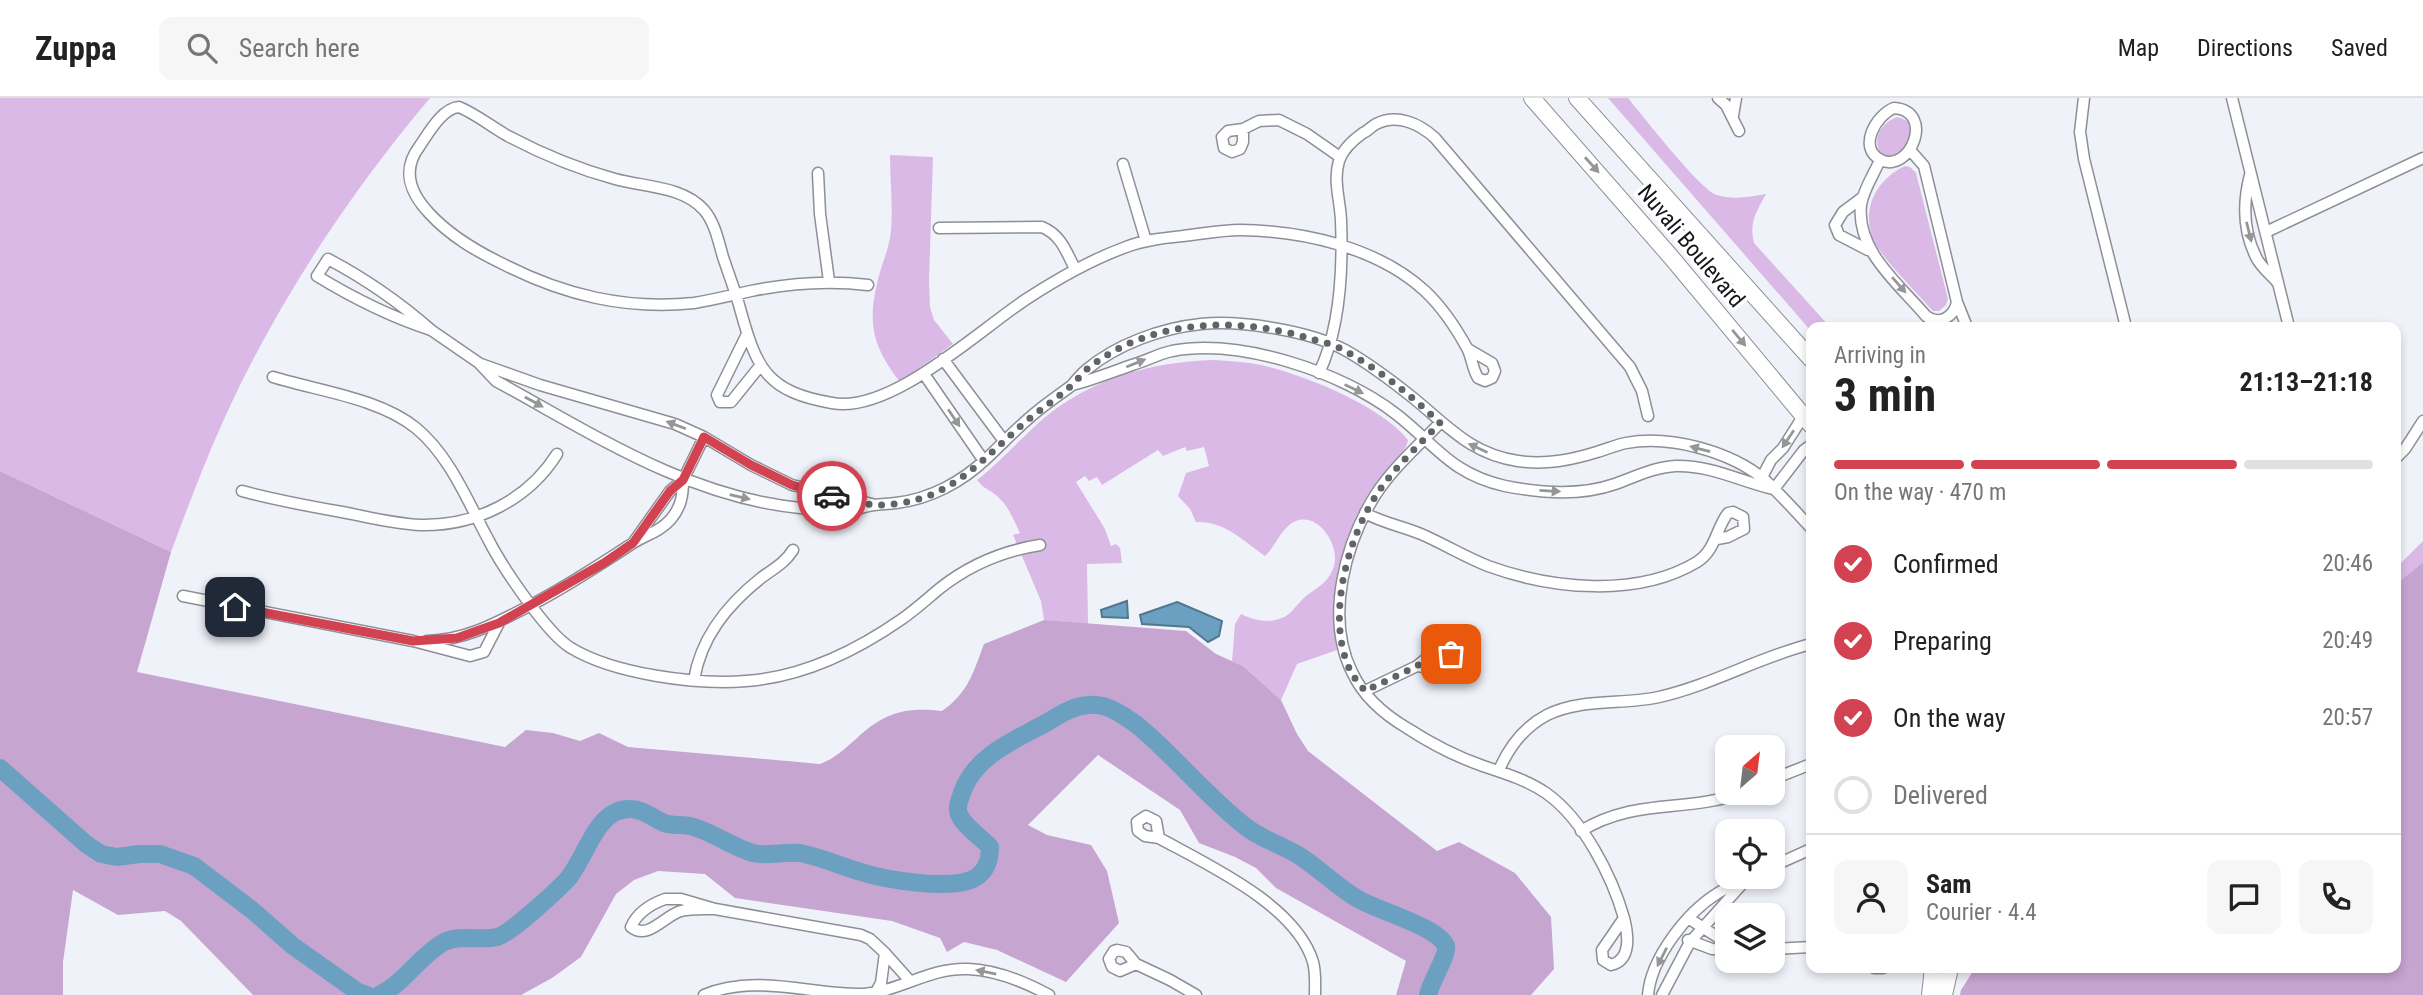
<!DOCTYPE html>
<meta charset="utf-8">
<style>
:root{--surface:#fff;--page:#f6f6f6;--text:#222;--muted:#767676;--line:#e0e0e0;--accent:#d24251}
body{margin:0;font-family:"Roboto Condensed",sans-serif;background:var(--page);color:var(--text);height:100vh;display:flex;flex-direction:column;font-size:26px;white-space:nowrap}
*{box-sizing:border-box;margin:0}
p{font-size:23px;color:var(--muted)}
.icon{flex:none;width:38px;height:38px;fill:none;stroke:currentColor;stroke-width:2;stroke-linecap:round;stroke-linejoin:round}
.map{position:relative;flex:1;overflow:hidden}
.panel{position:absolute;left:1806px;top:224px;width:595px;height:651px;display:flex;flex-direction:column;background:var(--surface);border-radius:14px;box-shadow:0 4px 10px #0003}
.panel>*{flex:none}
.needle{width:46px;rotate:28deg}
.fabs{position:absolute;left:1715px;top:637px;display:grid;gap:14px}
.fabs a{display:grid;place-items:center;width:70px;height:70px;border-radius:14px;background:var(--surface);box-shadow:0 4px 10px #0003;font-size:35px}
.pin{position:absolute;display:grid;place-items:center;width:60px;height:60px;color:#fff;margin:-30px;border-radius:14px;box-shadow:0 4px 10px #0006}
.courier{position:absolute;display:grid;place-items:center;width:70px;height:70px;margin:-35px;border:5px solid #d24251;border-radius:50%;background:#fff;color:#222;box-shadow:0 2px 9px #0007}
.summary em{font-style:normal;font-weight:700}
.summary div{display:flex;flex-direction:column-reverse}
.summary{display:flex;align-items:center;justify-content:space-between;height:119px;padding:0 28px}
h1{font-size:46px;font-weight:700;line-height:52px}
.bar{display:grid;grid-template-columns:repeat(4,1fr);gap:10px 7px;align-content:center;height:84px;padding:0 28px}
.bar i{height:9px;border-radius:5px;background:var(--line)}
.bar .on{background:var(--accent)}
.bar p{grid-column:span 4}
.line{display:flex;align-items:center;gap:18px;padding:0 28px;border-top:2px solid var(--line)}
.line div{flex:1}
.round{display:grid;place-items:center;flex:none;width:74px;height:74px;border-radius:14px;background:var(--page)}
ol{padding:0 28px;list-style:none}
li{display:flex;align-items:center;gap:21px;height:77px}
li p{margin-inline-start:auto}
li .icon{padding:7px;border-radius:50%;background:var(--accent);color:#fff;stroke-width:4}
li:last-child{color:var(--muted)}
li i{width:38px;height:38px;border:4px solid var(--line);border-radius:50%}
header{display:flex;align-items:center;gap:42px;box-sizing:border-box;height:98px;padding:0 35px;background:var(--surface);border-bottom:2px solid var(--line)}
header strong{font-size:33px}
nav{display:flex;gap:38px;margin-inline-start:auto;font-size:24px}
.search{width:490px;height:63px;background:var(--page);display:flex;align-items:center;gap:18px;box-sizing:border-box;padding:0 24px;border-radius:14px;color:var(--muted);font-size:26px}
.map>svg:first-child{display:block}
</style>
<header>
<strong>Zuppa</strong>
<div class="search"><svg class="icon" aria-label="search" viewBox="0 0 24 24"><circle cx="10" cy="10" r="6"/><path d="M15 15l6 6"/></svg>Search here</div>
<nav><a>Map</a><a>Directions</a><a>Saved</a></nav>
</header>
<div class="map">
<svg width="2423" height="897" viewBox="0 0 2423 897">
<rect width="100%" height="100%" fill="#f0f2fa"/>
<!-- green -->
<path fill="#dab9e6" d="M0 0H430C349 96 277 205 225 319 205 363 188 408 171 454L0 373Z
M1608 0H1628C1643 18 1700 92 1717 97 1732 102 1750 99 1766 96 1756 114 1749 125 1754 145L1830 229H1811V233Z
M1897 19C1925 25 1906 51 1893 61L1884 59C1870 44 1879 26 1897 19Z
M890 57 933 59 929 183 930 209 934 222 953 246 900 284C870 245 867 222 880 174 884 160 890 147 891 132 893 108 890 82 890 57Z
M1905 68 1910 69 1916 75 1948 201 1946 207 1939 213H1933L1929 209C1914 191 1882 161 1873 141 1861 110 1877 81 1905 68Z
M1213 262C1229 263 1246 264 1261 267 1303 276 1382 308 1408 342 1407 354 1384 374 1376 385 1343 431 1325 497 1337 552L1297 566 1281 602 1243 568 1232 563 1235 526 1241 516C1257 524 1277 527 1291 514 1296 509 1300 503 1306 498 1318 489 1329 484 1334 468 1340 448 1319 414 1296 423 1282 428 1276 448 1265 458 1242 442 1225 423 1196 424L1190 411 1178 398 1186 375 1209 368 1204 349 1187 353 1185 349 1163 358 1158 352 1102 387 1097 379 1089 383 1085 378 1076 384 1105 431 1111 448 1116 446 1120 450 1122 465 1087 466 1088 526 1044 522 1041 503 1013 437 1020 435C1014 423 1009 409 999 400 992 392 984 392 977 382 1001 363 1021 340 1044 320 1093 280 1151 264 1213 262Z
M2423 443V464L2396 486V470Z"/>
<!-- forest -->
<path fill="#c6a5d1" d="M0 373 171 454 137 574 505 649 526 632 553 635 580 643 599 635 628 649 820 666C836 660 844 651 856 641 884 615 904 609 942 613 968 595 973 575 984 546L1044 522 1186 533 1216 556 1243 568 1281 602 1297 636 1308 653 1437 753 1459 744 1515 775 1551 819 1554 871 1531 897H1396L1406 863 1276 790 1256 770 1235 759 1199 745 1180 712 1098 657 1028 727 1047 737 1091 747 1107 773 1119 825 1066 884 997 852 964 844 947 854 940 840 892 823 735 800 705 776 658 773 634 782 616 796 581 859 552 880 521 897H253L181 823 165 813 118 817 73 792 63 864V897H0Z
M2423 464V897H1960L1961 892 1975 870H2396V486Z"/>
<!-- water -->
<path fill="#6ca0c0" stroke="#52778e" stroke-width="2" d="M1127 503 1128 520 1102 519 1101 512Z
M1177 504 1222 523 1219 538 1208 544 1189 529 1142 526 1140 517Z"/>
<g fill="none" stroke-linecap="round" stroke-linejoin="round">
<!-- river -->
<path stroke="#6ca0c0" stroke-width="18" d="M0 670 86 746 101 756 117 759 139 756H160L194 768 252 812 293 848 358 894 367 897
M379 897C406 884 418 859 444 844 461 836 480 843 497 839 509 837 555 794 566 783 586 762 595 710 630 711 644 711 652 720 664 725 672 728 681 726 690 728 712 733 731 749 753 755 768 759 785 753 800 755 821 759 840 768 861 774 886 782 952 793 975 780 987 773 990 761 990 749 981 739 961 727 958 713 957 706 961 699 963 692 977 657 1013 643 1044 626 1058 618 1072 608 1089 607 1107 605 1123 617 1137 627 1176 659 1207 699 1246 729 1261 741 1282 747 1298 757 1319 770 1336 788 1358 801 1378 813 1437 828 1446 848 1449 855 1430 885 1428 897"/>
<!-- street casing -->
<g stroke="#8d8f96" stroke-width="13">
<path id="street" d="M1718 0 1726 7 1739 33
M2084 0 2080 34 2084 61 2126 229
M2232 0 2289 229
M1894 10C1936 13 1910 76 1881 62 1857 50 1876 17 1894 10Z
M1733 18 1736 0
M1243 31V44L1240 51 1232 54 1224 50 1222 39 1228 33 1243 31 1259 23 1279 22 1307 36 1340 59
M1880 62C1874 76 1863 92 1861 107 1856 153 1899 186 1926 218 1939 228 1954 219 1957 204L1924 68 1910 52
M1123 66 1146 143
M818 75 820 116 829 183
M2250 77C2243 104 2243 133 2256 159 2260 168 2270 176 2277 184
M1863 99 1843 114 1835 127 1839 137 1868 152
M939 130 1042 129C1061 137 1066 153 1075 171
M2266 134 2423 60
M328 161C364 180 399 204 431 232 391 219 353 200 317 178Z
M868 187C828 182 790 185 751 193 732 197 713 202 694 205 625 212 564 197 503 166 476 153 450 138 429 115 411 96 401 73 419 49 428 36 442 10 459 9 476 16 492 29 508 38 542 56 578 71 615 81 644 89 683 88 704 112 715 125 718 142 723 159 729 177 736 195 741 214 757 272 768 294 832 305 890 316 977 234 1025 202 1057 181 1090 162 1126 149 1144 142 1164 140 1183 138 1202 136 1221 132 1240 132 1303 133 1377 149 1425 193 1442 209 1456 230 1467 250 1472 259 1472 270 1478 280L1485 283 1492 280 1495 273 1492 265 1468 251
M1957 204 1967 229
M431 232 479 265 496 283C593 336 688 399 800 410 817 412 835 414 852 412 859 411 866 408 874 407 881 406 888 406 896 405 930 401 962 384 987 360 1003 345 1018 329 1035 315 1047 305 1059 297 1071 288 1076 283 1080 277 1086 272 1117 246 1162 230 1201 226 1242 222 1310 233 1345 252 1368 265 1392 283 1412 299 1447 327 1470 356 1518 363 1546 367 1571 362 1597 354 1607 351 1616 347 1626 345 1670 337 1730 353 1765 382 1781 397 1796 414 1811 430
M747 236 717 297 720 304H731L760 268
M943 261 1004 343
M481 266 540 287 675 326 704 339 751 367 792 387 872 406
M1319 275C1341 229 1343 171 1341 122 1340 102 1333 82 1339 63 1343 51 1353 42 1363 35 1368 33 1372 28 1376 26 1397 15 1420 26 1435 40L1630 269 1642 293 1648 318
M924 276 984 363
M273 279C318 293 379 300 416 330 450 358 468 404 488 441 501 467 547 536 571 550 614 576 696 587 746 583 803 579 856 553 902 521 915 512 927 501 939 491 969 467 1002 453 1040 447
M1072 287C1092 282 1112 274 1132 267 1146 263 1158 256 1172 253 1240 240 1342 274 1396 316 1436 347 1451 376 1505 388 1540 395 1581 398 1615 386 1635 379 1654 369 1676 368 1710 367 1740 383 1773 391
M1440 325C1418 348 1393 370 1376 396 1345 445 1325 519 1352 574 1363 598 1385 617 1407 630 1430 645 1457 659 1483 668 1504 675 1527 682 1546 695 1583 721 1612 778 1624 820
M2396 360 2405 351 2423 323
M1759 385 1771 362 1783 350 1804 317
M1774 391 1804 352 1811 347
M242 393C275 402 308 408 342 414 368 419 394 426 421 427 476 428 528 402 557 356
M1365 415C1383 425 1402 428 1421 436 1444 446 1465 459 1488 468 1551 491 1637 500 1697 464 1716 452 1716 430 1728 415L1733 414 1743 419 1744 431 1728 439 1717 441
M633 445 670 393 683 382 704 339
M183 498 413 543 470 558 484 554 499 525
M427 543C467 542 498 524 533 506 567 488 598 468 630 447 644 437 659 435 671 421 681 409 683 398 683 382
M694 582C701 539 727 507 761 480 773 471 785 465 793 452
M1365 593 1417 568 1439 550H1444L1451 557V566L1445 572 1417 568
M1499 672C1509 649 1524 629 1547 617 1581 600 1623 607 1659 599 1712 587 1759 559 1811 546
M1773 681 1811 666
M1146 718 1156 723 1159 740 1145 738 1138 733 1137 724Z
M1581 733C1634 700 1684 715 1742 695
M1159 740C1208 767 1296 807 1313 864 1316 875 1315 886 1315 897
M1773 768 1811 751
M665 801H681L715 811C704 811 692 810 681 813 665 817 648 843 631 829 637 815 651 806 665 801Z
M715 811 861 837 870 841 885 855
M1624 820C1628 836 1632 862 1611 867L1603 862 1602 852Z
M1688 820 1727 845
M1688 842 1712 851 1727 852
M1773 851 1811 849
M1117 852 1126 854 1136 866 1120 873 1112 869 1109 861 1114 853Z
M1136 866 1170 882 1196 897
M1874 870H1883
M876 894 881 885 885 855 910 883
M704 897C755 875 811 897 864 896 900 893 931 869 968 871 995 872 1025 884 1049 897
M1648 897C1651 860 1687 814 1718 795 1728 788 1741 785 1752 779
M1662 897 1690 844 1744 784"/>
</g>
<!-- secondary casing -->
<g stroke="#8d8f96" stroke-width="18">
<path id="secondary" d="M1532 0 1671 159 1811 327
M1577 0 1811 261
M1930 897 1933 870
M1944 897 1950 870"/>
</g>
<!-- street -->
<use href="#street" stroke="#fff" stroke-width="10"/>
<!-- secondary -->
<use href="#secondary" stroke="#fff" stroke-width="16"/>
</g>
<!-- one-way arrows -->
<defs><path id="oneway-solid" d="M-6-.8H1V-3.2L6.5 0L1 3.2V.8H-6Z" transform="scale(1.75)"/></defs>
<g fill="#969698">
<use href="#oneway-solid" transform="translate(1592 67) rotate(48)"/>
<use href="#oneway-solid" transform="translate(2249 134) rotate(76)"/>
<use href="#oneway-solid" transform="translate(1899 187) rotate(49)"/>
<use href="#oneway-solid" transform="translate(1739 240) rotate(50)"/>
<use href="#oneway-solid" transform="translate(1136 265) rotate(-22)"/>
<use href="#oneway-solid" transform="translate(1354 291) rotate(26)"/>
<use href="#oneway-solid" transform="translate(534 304) rotate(29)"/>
<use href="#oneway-solid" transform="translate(954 320) rotate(56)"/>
<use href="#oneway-solid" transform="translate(676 327) rotate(-159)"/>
<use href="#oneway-solid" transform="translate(1788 341) rotate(124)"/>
<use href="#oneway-solid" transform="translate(1478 350) rotate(-155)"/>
<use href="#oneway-solid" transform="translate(1700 351) rotate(-165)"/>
<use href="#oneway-solid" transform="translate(1550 393) rotate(3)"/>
<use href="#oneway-solid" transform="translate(740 399) rotate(13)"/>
<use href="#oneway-solid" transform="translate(1662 859) rotate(117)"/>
<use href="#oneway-solid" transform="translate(986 874) rotate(-168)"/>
</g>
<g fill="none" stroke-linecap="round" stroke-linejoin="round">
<!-- done -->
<path stroke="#626368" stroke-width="7" stroke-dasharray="0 12.6" d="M832 398C845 400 865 407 878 407 942 406 971 373 1014 334 1032 317 1053 304 1072 287 1077 283 1081 276 1086 272 1148 221 1235 218 1308 240 1321 244 1335 246 1347 254 1381 273 1412 298 1440 325 1419 347 1396 368 1379 393 1347 439 1324 524 1352 576 1356 582 1361 588 1365 593L1417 568 1439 550 1448 552 1451 556"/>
<!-- route -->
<path stroke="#d24251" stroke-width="9" d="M235 509 413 543 457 540 499 525 604 465 633 445 670 393 683 382 704 339 751 367 792 387 832 398"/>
</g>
<g text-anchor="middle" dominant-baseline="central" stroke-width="7" stroke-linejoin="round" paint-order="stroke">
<!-- street labels -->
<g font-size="23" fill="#161619" stroke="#fff">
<text transform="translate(1691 148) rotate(50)">Nuvali Boulevard</text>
</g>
</g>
</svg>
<div class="fabs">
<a><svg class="needle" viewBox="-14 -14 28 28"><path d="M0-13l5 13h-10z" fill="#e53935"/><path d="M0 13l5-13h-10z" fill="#767676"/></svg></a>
<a><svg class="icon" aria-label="locate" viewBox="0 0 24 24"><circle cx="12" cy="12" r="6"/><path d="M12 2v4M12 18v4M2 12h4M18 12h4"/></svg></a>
<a><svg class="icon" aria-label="layers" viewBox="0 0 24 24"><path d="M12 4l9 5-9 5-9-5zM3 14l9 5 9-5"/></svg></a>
</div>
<div class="pin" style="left:1451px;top:556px;background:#ea580c"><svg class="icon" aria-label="bag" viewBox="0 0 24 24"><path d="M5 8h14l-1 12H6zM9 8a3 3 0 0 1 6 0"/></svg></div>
<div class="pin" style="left:235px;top:509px;background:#1f2937"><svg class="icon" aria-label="home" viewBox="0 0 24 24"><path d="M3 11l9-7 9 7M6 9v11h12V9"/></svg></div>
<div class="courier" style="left:832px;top:398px"><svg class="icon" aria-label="car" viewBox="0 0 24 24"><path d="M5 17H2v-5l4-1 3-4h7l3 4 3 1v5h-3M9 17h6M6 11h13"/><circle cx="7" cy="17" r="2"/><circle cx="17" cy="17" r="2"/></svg></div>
<section class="panel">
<div class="summary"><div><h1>3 min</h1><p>Arriving in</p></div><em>21:13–21:18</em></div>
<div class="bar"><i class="on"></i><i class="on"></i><i class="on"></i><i></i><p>On the way · 470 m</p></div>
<ol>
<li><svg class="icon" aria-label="check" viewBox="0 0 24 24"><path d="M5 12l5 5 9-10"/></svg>Confirmed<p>20:46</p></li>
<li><svg class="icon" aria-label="check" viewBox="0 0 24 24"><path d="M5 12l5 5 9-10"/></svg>Preparing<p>20:49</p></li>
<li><svg class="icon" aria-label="check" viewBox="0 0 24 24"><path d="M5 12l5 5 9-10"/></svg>On the way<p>20:57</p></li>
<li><i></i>Delivered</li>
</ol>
<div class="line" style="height:126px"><a class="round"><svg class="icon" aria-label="person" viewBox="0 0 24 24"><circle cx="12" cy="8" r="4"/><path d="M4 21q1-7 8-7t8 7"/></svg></a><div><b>Sam</b><p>Courier · 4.4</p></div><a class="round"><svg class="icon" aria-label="chat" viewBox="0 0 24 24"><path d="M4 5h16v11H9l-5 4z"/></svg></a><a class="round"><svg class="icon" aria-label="phone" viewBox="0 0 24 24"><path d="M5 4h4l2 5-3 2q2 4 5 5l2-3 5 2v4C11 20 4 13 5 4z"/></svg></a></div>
</section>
</div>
